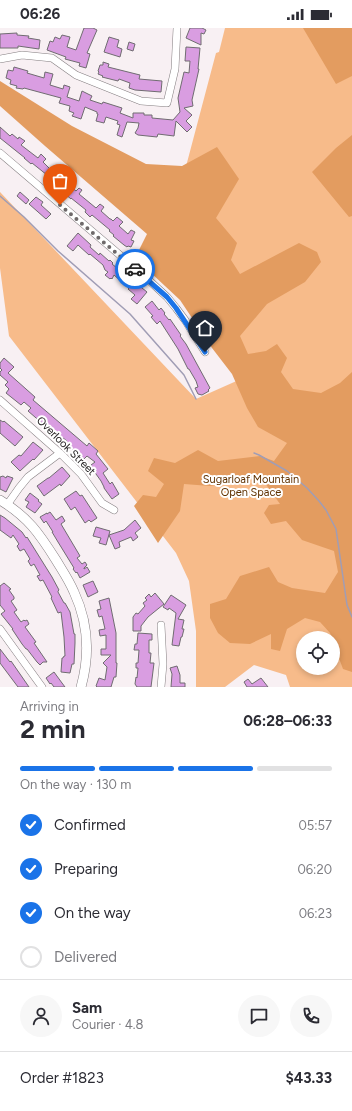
<!DOCTYPE html>
<meta charset="utf-8">
<style>
:root{--surface:#fff;--page:#f7f7f7;--text:#2b2b33;--muted:#7c7c81;--line:#e1e1e2;--accent:#1a73e8}
body{margin:0;font-family:Figtree,sans-serif;background:var(--page);color:var(--text);height:100vh;display:flex;flex-direction:column;font-size:15px;white-space:nowrap}
*{box-sizing:border-box;margin:0}
p{font-size:13px;color:var(--muted)}
.icon{flex:none;width:22px;height:22px;fill:none;stroke:currentColor;stroke-width:2;stroke-linecap:round;stroke-linejoin:round}
.map{position:relative;height:659px;overflow:hidden}
.drawer{display:flex;flex-direction:column;background:var(--surface);flex:1}
.drawer>*{flex:none}
.buttons{position:absolute;left:296px;top:603px;display:grid;gap:8px}
.buttons a{display:grid;place-items:center;width:44px;height:44px;border-radius:50%;background:var(--surface);box-shadow:0 2px 6px #0003;font-size:20px}
.pin{position:absolute;display:grid;place-items:center;width:34px;height:34px;color:#fff;margin:-41px -17px;border-radius:50% 50% 50% 0;rotate:-45deg;box-shadow:0 0 4px #0007}
.pin .icon{rotate:45deg}
.courier{position:absolute;display:grid;place-items:center;width:40px;height:40px;margin:-20px;border:3px solid #1a73e8;border-radius:50%;background:#fff;color:#222;box-shadow:0 1px 5px #0007}
.head em{font-style:normal;font-weight:700}
.head div{display:flex;flex-direction:column-reverse}
.head{display:flex;align-items:center;justify-content:space-between;height:68px;padding:0 20px}
h1{font-size:26px;font-weight:700;line-height:30px}
.bar{display:grid;grid-template-columns:repeat(4,1fr);gap:6px 4px;align-content:center;height:48px;padding:0 20px}
.bar i{height:5px;border-radius:3px;background:var(--line)}
.bar .current{background:var(--accent)}
.bar p{grid-column:span 4}
.line{display:flex;align-items:center;gap:10px;padding:0 20px;border-top:1px solid var(--line)}
.line div{flex:1}
.round{display:grid;place-items:center;flex:none;width:42px;height:42px;border-radius:21px;background:var(--page)}
ol{padding:0 20px;list-style:none}
li{display:flex;align-items:center;gap:12px;height:44px}
li p{margin-inline-start:auto}
li .icon{padding:4px;border-radius:50%;background:var(--accent);color:#fff;stroke-width:4}
li:last-child{color:var(--muted)}
li i{width:22px;height:22px;border:2px solid var(--line);border-radius:50%}
.status{display:flex;justify-content:space-between;align-items:center;height:28px;padding:0 20px;background:var(--surface);direction:ltr}
.status svg{height:11px;fill:currentColor}
.map>svg:first-child{display:block}
</style>
<div class="status"><b>06:26</b><svg viewBox="0 0 49 12"><path d="M0 12V9h3v3zM5 12V6h3v6zM10 12V3h3v9zM15 12V0h3v12zM26 1h20v11H26zM47 4h2v5h-2z"/></svg></div>
<div class="map">
<svg width="352" height="659" viewBox="0 0 352 659">
<rect width="100%" height="100%" fill="#f8f0f3"/>
<!-- green -->
<path fill="#f7bb8a" fill-rule="evenodd" d="M225 0H352V659H290L286 647 254 637 225 659H196V603L189 553 176 525 9 308 0 240V164L196 371 250 347 175 180 216 25 219 24ZM303 610H333V640H303Z"/>
<!-- forest -->
<path fill="#e39c60" d="M303 0H352V48L336 56Z
M0 53 72 98 146 136 182 138 217 119 239 151 216 190 237 215 231 232 240 246 299 215 317 224 321 234 305 254 267 276 240 308 248 326 266 323 277 316 287 330 281 344 293 361 321 365 340 355 352 344V644L343 641 333 614V610H332L330 605 320 594 305 590 287 601 280 623 271 621V606L250 616 230 615 218 605 210 590V576L226 571 240 548 269 539 278 554 292 560 325 565 338 544 334 523 302 512 286 493 271 496 264 485 269 477 280 476 265 455 243 447 231 454 210 458 184 456 180 483 158 515 134 478 143 467 156 469 164 456 148 443 154 430 175 435 198 422 218 433 260 428 274 433 287 415 258 399 247 380 232 346 212 320 180 272 135 230 147 206 45 118 0 78Z
M352 107V188L349 189 312 144 336 120Z"/>
<g fill="none" stroke-linecap="round" stroke-linejoin="round">
<!-- stream -->
<path stroke="#a09db5" stroke-width="1.5" d="M0 168 24 189 58 223 130 286 184 347 196 371
M254 425 259 427 287 443 307 460 319 473 326 482 336 501 347 577 352 589"/>
</g>
<!-- building -->
<path fill="#d99de1" stroke="#706c71" d="M84 0H93L97 2 87 25 90 26 86 40 79 38 80 35 65 31 66 29 47 22 50 13 53 14 55 9 60 11 62 7 70 9 67 19 76 22Z
M190 0H202L206 2 204 6 201 5V17L186 10Z
M17 5V7L29 8 28 10 40 12 39 21 18 18V20H0V6Z
M109 9 119 12 117 19 122 21 120 29 104 24Z
M129 14 135 16 133 23 127 21Z
M186 19 200 20 198 41H199L192 72 193 78 184 80 192 87 186 93 192 99 187 104 176 93 174 108 158 106 157 109 138 107 135 105 138 100 139 95 127 94 122 109 117 107 120 97 117 96 118 93 106 89 104 95 96 93 98 86H97V84L85 79 81 91 72 88 74 85 69 83 70 78 59 75 61 70 24 60 23 61 16 60 17 58 10 56 11 52 6 50 8 42 13 43 14 39 28 43 27 45 44 50 45 44 53 46 50 57 63 61 64 57 70 59 67 69 79 73 82 63 92 68 90 72 102 76 103 74 122 80 120 85 133 90V85H144V87H152V90L173 92 180 84 178 70 184 44 189 45 190 33H185Z
M103 34 109 36 108 39 140 47 139 51 162 53 161 64 135 62 129 60 130 55 119 51 118 53 102 49 103 48 98 46 99 44 98 43 100 37H103Z
M0 99 10 108 12 106 18 111 19 109 25 113 21 117 38 130 41 126 46 131 43 134 55 146 59 141 69 150 65 154 76 163 79 160 82 162 79 166 96 180 100 176 104 179 101 183 110 191H111L113 193 117 189 123 194 119 198 128 206 131 202 135 204 131 212 134 213 131 219 128 218 127 219 124 217 113 208 114 207 109 203 110 202 92 187 90 189 85 184 86 182 71 170V171L45 149 47 147 32 135 31 136 24 130H25L0 110Z
M20 164 29 172 26 176 17 168Z
M36 169 43 174 41 177 51 186 46 191 29 176Z
M78 205 91 217 90 219 99 227 100 225 109 233 110 232 113 235 112 236 147 264 137 276 131 271 135 267 128 261 129 260 114 247 112 251 111 250 110 251 105 247 108 244 105 242 103 237 90 226 89 227 78 217 73 223 67 218Z
M152 273 159 282 161 280 165 285 164 286 169 292 170 291 181 307 180 308 186 316 210 360 208 362 209 363 202 367 198 366 195 360 198 359 196 353 189 341H188L178 321 160 293 157 296 151 289 153 288 145 279Z
M4 330 14 339 8 345 35 369 33 372 87 418 89 415 98 423 96 426 108 441 103 445 110 456 112 454 119 466 112 471 104 460V459L101 453 91 439V437L95 434 87 428 84 431 65 415 67 413 59 407 58 409 28 383 31 380 24 374 21 377 6 365 9 361 5 357 8 354 0 347V344L2 342 0 340V335Z
M0 392 3 394 4 393 23 409 15 418 0 405Z
M33 414 43 422 34 432 33 431 20 443 11 434 19 427 21 428Z
M62 439 70 448 61 458 60 456 44 468 37 458 48 450H49Z
M3 448 6 450 7 448 13 450 6 464 0 461V449Z
M76 463 80 468 82 467 97 490 91 494 89 492 85 495 75 479 71 482 64 471Z
M30 465 39 472 38 473 42 476 35 485 26 479 29 474 25 472Z
M50 484 56 492 62 488 65 493 61 496 80 528 77 530 82 536 85 534 87 537 84 540V541L87 539 90 544 80 550 77 544 76 545 73 541 74 540 58 514 52 504H53L46 493 44 495 40 489 47 485V486Z
M0 487 5 490 22 504 26 510 27 509 52 549 59 562 58 563V564L64 575H65L70 584 74 606H75V615L74 636H72L70 645 61 644 62 630H63L64 628H65L64 609 61 584 58 585 51 570 52 569 43 552 40 553 37 548 40 547 34 536 31 538 28 533 30 531 24 521 20 523 17 518 19 516 13 507 11 510 0 502Z
M135 492 141 500 135 505 138 509 133 513 131 509 119 514 120 519 115 521 109 507 124 502Z
M96 499 110 503 106 517 99 515 101 510 93 508Z
M93 553 98 564 88 569 83 557Z
M4 555 11 561 9 562 14 569V571L11 573 17 582 14 584 21 594 24 592 25 593 27 592 29 596 25 599 36 614 34 615 47 634H43L40 637 37 634 27 621H26L22 616 12 601H13L1 586 5 583 0 577V558Z
M155 565 164 576 148 589 141 598V603H133V589L136 585 138 586 145 578 143 575 147 572 145 570 149 566 151 569Z
M171 567 186 577 178 591 184 592 182 601H184L182 609H181L179 618 172 617 176 585 169 580 168 582 163 579Z
M109 570 116 605V635H117L116 649H114L111 659H97L96 658 99 650 105 652 107 639 103 635 111 627H101V621H106V607L100 608 99 602 105 601 102 588 99 589 97 582 101 581 99 573Z
M138 605 152 606V612H149V625H151L150 635H154L151 659H137L135 656 136 649 137 650 138 640H136V635H138L139 622H134L135 616H137Z
M0 621 10 634 11 633 29 659H18L0 635Z
M177 638 180 647V655H185V659H171L172 646 170 640Z
M54 644 62 655 65 659H54L51 655 50 656 46 650Z
M261 650 268 659H247L244 654 248 651 252 656Z"/>
<g fill="none" stroke-linecap="round" stroke-linejoin="round">
<!-- minor casing -->
<g stroke="#847e80" stroke-width="8">
<path id="minor" d="M0 31 22 27 52 30 76 47 141 73 167 75 175 41 177 0
M0 125 141 245 167 269 176 280 185 292 205 324
M0 372 60 425 81 446 102 475 114 482
M7 477 19 460 28 449 60 425
M161 597 163 636 161 659
M0 601 42 659"/>
</g>
<!-- major casing -->
<g stroke="#847e80" stroke-width="10">
<path id="major" d="M0 472C28 489 39 505 56 532 62 542 69 552 74 564 88 594 90 627 81 659"/>
</g>
<!-- minor -->
<use href="#minor" stroke="#fff" stroke-width="7"/>
<!-- major -->
<use href="#major" stroke="#fff" stroke-width="9"/>
</g>
<g fill="none" stroke-linecap="round" stroke-linejoin="round">
<!-- done -->
<path stroke="#6e696a" stroke-width="4" stroke-dasharray="0 7.2" d="M60 177 135 241"/>
<!-- route -->
<path stroke="#1a73e8" stroke-width="5" d="M135 241 167 269 176 280 205 324"/>
</g>
<g text-anchor="middle" dominant-baseline="central" stroke-width="4" stroke-linejoin="round" paint-order="stroke">
<!-- street labels -->
<g font-size="11" fill="#232021" stroke="#fff">
<text transform="translate(66 418) rotate(45)">Overlook Street</text>
</g>
<!-- park labels -->
<g font-size="11" fill="#5f3100" stroke="#fff">
<text x="251" y="451">Sugarloaf Mountain<tspan x="251" dy="13">Open Space</tspan></text>
</g>
</g>
</svg>
<div class="buttons">
<a><svg class="icon" aria-label="locate" viewBox="0 0 24 24"><circle cx="12" cy="12" r="6"/><path d="M12 2v4M12 18v4M2 12h4M18 12h4"/></svg></a>
</div>
<div class="pin" style="left:60px;top:177px;background:#ea580c"><svg class="icon" aria-label="bag" viewBox="0 0 24 24"><path d="M5 8h14l-1 12H6zM9 8a3 3 0 0 1 6 0"/></svg></div>
<div class="pin" style="left:205px;top:324px;background:#1f2937"><svg class="icon" aria-label="home" viewBox="0 0 24 24"><path d="M3 11l9-7 9 7M6 9v11h12V9"/></svg></div>
<div class="courier" style="left:135px;top:241px"><svg class="icon" aria-label="car" viewBox="0 0 24 24"><path d="M5 17H2v-5l4-1 3-4h7l3 4 3 1v5h-3M9 17h6M6 11h13"/><circle cx="7" cy="17" r="2"/><circle cx="17" cy="17" r="2"/></svg></div>
</div>
<section class="drawer">
<div class="head"><div><h1>2 min</h1><p>Arriving in</p></div><em>06:28–06:33</em></div>
<div class="bar"><i class="current"></i><i class="current"></i><i class="current"></i><i></i><p>On the way · 130 m</p></div>
<ol>
<li><svg class="icon" aria-label="check" viewBox="0 0 24 24"><path d="M5 12l5 5 9-10"/></svg>Confirmed<p>05:57</p></li>
<li><svg class="icon" aria-label="check" viewBox="0 0 24 24"><path d="M5 12l5 5 9-10"/></svg>Preparing<p>06:20</p></li>
<li><svg class="icon" aria-label="check" viewBox="0 0 24 24"><path d="M5 12l5 5 9-10"/></svg>On the way<p>06:23</p></li>
<li><i></i>Delivered</li>
</ol>
<div class="line" style="height:72px"><a class="round"><svg class="icon" aria-label="person" viewBox="0 0 24 24"><circle cx="12" cy="8" r="4"/><path d="M4 21q1-7 8-7t8 7"/></svg></a><div><b>Sam</b><p>Courier · 4.8</p></div><a class="round"><svg class="icon" aria-label="chat" viewBox="0 0 24 24"><path d="M4 5h16v11H9l-5 4z"/></svg></a><a class="round"><svg class="icon" aria-label="phone" viewBox="0 0 24 24"><path d="M5 4h4l2 5-3 2q2 4 5 5l2-3 5 2v4C11 20 4 13 5 4z"/></svg></a></div>
<div class="line" style="height:52px"><div>Order #1823</div><b>$43.33</b></div>
</section>
